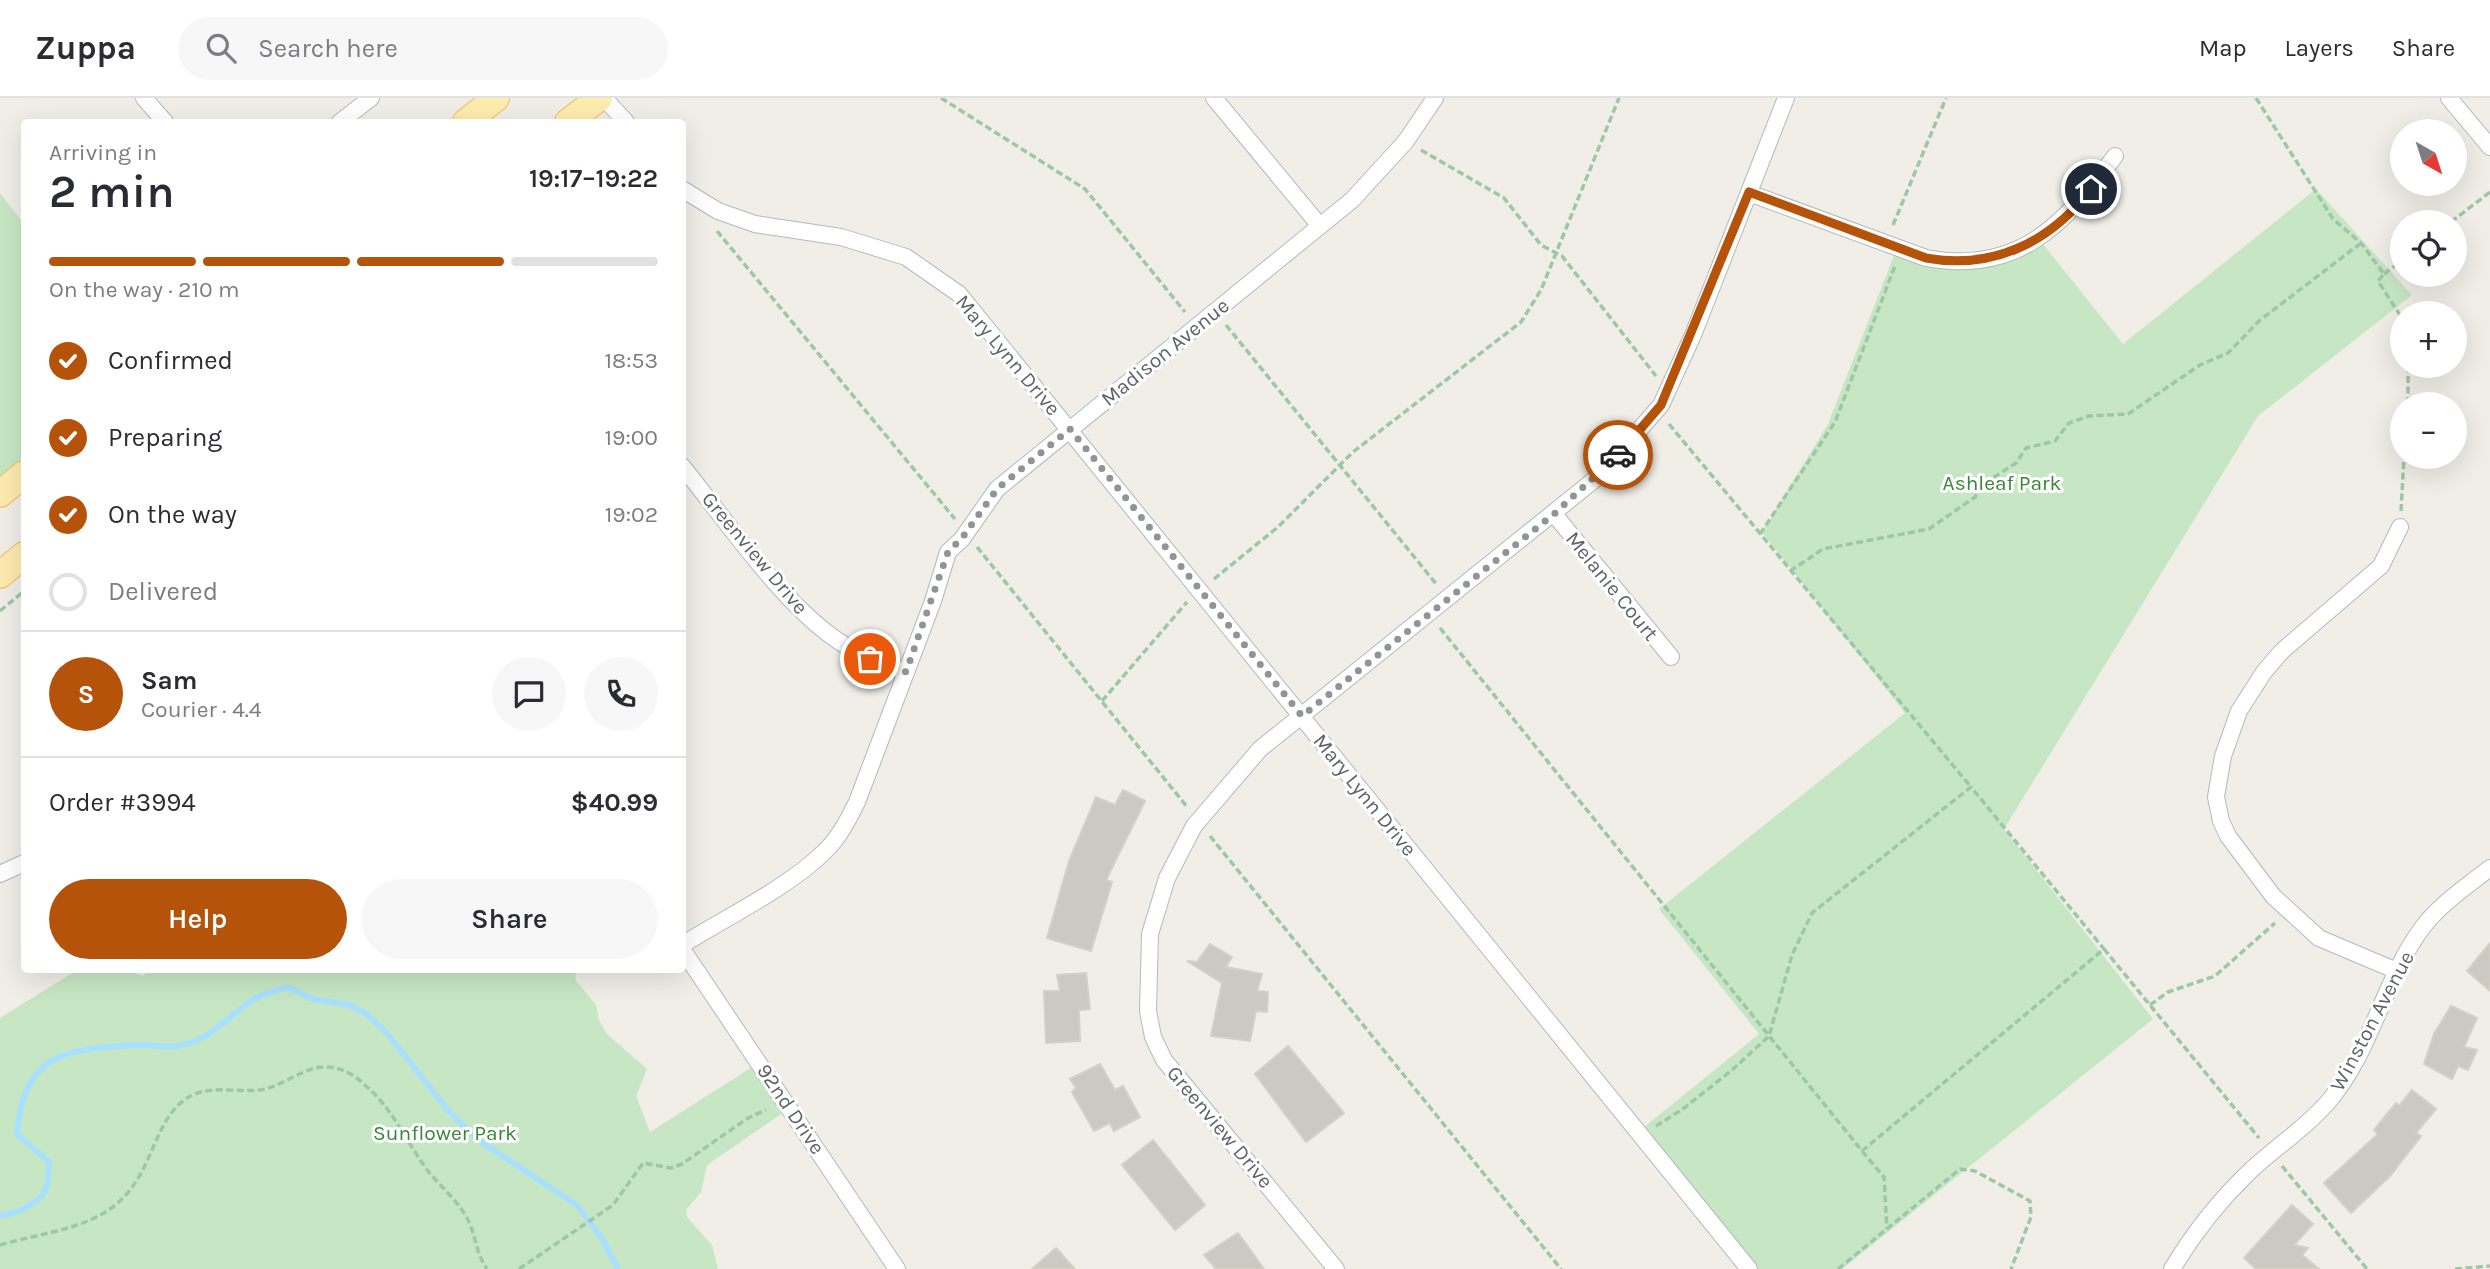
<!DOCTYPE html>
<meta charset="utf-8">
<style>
:root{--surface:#fff;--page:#f7f7f7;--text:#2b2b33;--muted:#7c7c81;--line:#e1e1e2;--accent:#b45309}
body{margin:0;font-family:Karla,sans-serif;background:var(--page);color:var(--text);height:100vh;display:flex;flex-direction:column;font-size:26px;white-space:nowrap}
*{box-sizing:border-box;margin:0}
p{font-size:23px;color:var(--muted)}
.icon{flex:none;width:38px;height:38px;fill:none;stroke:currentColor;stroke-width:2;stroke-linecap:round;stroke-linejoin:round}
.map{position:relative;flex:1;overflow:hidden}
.side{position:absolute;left:21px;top:21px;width:665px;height:854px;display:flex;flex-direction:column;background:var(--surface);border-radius:7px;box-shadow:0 7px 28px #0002}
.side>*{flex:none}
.needle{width:46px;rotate:141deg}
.fabs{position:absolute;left:2390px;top:21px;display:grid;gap:14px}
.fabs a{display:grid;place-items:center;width:77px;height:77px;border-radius:50%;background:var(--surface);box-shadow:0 7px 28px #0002;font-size:35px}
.pin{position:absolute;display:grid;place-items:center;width:60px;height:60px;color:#fff;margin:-30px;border:4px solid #fff;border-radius:50%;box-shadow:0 2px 7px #0007}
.courier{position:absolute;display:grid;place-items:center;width:70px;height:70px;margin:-35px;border:5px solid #b45309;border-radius:50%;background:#fff;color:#222;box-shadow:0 2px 9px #0007}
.headline em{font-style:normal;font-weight:600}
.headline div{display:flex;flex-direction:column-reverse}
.headline{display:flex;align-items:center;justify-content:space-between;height:119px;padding:0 28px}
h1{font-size:46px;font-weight:600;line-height:52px}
.bar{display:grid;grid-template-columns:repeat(4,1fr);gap:10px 7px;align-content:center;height:84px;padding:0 28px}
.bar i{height:9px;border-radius:5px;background:var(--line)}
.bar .selected{background:var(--accent)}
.bar p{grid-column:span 4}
.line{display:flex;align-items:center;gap:18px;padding:0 28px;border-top:2px solid var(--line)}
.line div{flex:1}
.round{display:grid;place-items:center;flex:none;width:74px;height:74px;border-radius:37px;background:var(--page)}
ol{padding:0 28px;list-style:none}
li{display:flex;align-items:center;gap:21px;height:77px}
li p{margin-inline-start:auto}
li .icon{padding:7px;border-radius:50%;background:var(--accent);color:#fff;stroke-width:4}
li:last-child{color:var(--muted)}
li i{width:38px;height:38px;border:4px solid var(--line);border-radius:50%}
.cta{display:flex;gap:14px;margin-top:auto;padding:14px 28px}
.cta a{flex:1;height:80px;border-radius:42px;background:var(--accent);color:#fff;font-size:28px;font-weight:600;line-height:80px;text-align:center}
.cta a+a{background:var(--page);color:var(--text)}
header{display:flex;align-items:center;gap:42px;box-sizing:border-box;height:98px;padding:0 35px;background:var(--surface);border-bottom:2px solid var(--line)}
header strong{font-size:33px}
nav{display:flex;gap:38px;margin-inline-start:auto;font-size:24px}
.search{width:490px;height:63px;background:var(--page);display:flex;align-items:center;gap:18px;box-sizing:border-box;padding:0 24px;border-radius:38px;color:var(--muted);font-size:26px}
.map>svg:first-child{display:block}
</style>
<header>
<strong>Zuppa</strong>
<div class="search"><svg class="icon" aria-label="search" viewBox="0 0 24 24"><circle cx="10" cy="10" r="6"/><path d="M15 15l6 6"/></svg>Search here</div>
<nav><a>Map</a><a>Layers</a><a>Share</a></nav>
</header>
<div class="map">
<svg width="2490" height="1171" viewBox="0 0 2490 1171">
<rect width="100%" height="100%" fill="#f0eee7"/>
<!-- green -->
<path fill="#c7e7c4" d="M2316 91 2412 197 2258 318 2004 731 2153 921 1842 1171H1749L1638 1034 1759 936 1659 811 1905 615 1762 434 1828 326 1897 150 1952 165 2038 140 2123 246Z
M0 95 24 126V360L0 380Z
M77 872H128L142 878 152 872H575L576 883 596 907 599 922 607 936 647 971 636 998 650 1034 760 964 790 1010 707 1067 701 1094 686 1112 687 1119 712 1147 718 1171H0V920Z"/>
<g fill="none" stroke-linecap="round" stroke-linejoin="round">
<!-- stream -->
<path stroke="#a9e0fe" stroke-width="6" d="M0 1117C14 1117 38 1106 45 1093 49 1085 48 1072 49 1064L17 1036C23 957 63 951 134 947 150 946 167 951 182 947 214 940 227 918 253 902 263 895 277 893 288 889L312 901 349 907 365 915 386 934 448 1012 478 1042 577 1107 601 1139 618 1171"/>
</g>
<!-- building -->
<path fill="#ccc9c4" stroke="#d5cfc5" stroke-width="2" d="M1123 692 1145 703 1106 782 1112 784 1091 853 1047 840 1069 763 1096 699 1115 707Z
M2490 845V893L2467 873Z
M1210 846 1232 859 1226 869 1262 876 1257 893 1268 894 1267 914 1256 913 1250 943 1211 938 1222 885 1187 863 1197 864Z
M1086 875 1090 911 1079 912 1080 943 1046 945 1044 893H1060L1057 877Z
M2451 908 2477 920 2464 949 2477 952 2468 972 2458 968 2452 981 2424 966 2434 936Z
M1288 948 1344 1015 1306 1044 1255 976Z
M1100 966 1115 992 1123 988 1140 1019 1114 1033 1110 1025 1094 1033 1072 994 1076 990 1070 981Z
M2412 992 2436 1011 2416 1035 2421 1038 2390 1078 2351 1115 2324 1085 2378 1036 2374 1032 2396 1005 2399 1008Z
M1153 1042 1205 1107 1175 1132 1122 1067Z
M2292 1107 2313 1126 2294 1147 2308 1150 2302 1157 2319 1171H2256L2244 1160Z
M1238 1135 1264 1171H1216L1204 1157Z
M1056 1150 1075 1171H1032Z"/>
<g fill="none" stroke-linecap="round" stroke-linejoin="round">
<!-- minor casing -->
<g stroke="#b4b8bb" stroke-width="18">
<path id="minor" d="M144 0 165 24
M604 0 626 24
M1214 0 1320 128
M2449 0 2490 49
M340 24 371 0
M682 91 718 113 755 126 841 139 906 159 959 196 1749 1171
M1749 95 1926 160C2018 177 2064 127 2115 58
M682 368C726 422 785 510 843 546 863 558 884 566 906 574
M1554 416 1671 559
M0 776 24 765
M682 847C725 820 789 789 824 754 839 740 848 722 857 704L933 503 948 454 962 441 997 391 1352 102 1406 43 1435 0
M682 851 897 1171
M2397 873 2319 840 2273 798 2228 738 2221 723 2216 699 2223 658 2239 613 2264 574 2282 553 2381 468 2400 429
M1336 1171 1164 962 1153 939 1148 913 1150 836 1167 780 1194 728 1260 651 1599 378 1661 307 1693 237 1786 0
M2172 1171C2193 1136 2219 1103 2248 1075 2274 1050 2305 1031 2328 1004 2372 953 2383 883 2422 830 2440 806 2467 788 2490 770"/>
</g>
<!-- primary casing -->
<g stroke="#f0bd60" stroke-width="28">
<path id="primary" d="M466 24 496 0
M568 24 599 0
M0 396 24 376
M0 477 24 457"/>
</g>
<!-- path -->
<path stroke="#9dc8a7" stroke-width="3.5" stroke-dasharray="7 3.5" stroke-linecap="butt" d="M941 0 1085 91 1185 214
M2256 0 2333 121 2361 145 2384 176 2378 183 2400 217 2403 236
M1421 52 1504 100 1541 147 1562 158 1656 278
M2451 124 2490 94
M1893 127 1946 0
M717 133 955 421
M2384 176 2403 162
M1226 227 1437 487
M2408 306V268
M1669 326 1971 689
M2401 413 2404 359
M1760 436 1835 324 1895 168
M977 449 1188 710
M1790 473 1823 451 1929 431 1975 399 1985 385 2016 365 2026 350 2055 343 2069 325 2089 318 2128 316 2200 267 2228 255 2259 223 2361 145
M1214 481 1278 429 1353 354 1521 224 1541 192 1619 0
M0 513 24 493
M1440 530 1862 1053 2104 851 2259 1040
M1102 603 1187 504
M1210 738 1561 1171
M2150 907 2168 894 2215 878 2275 825
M1656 1028 1683 1011 1732 972 1769 938 1792 857 1812 815 1971 689 2104 851
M1862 1053 1884 1079 1887 1131
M2282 1068 2367 1171
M0 1147C36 1136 78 1133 110 1111 153 1081 151 1028 183 1003 205 985 234 995 260 992 282 989 301 970 324 969 340 968 355 977 366 988 393 1011 407 1045 428 1073 441 1089 459 1104 468 1122 476 1138 476 1156 487 1171
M519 1171 613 1107 643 1065 671 1070 682 1066 748 1020 766 1012
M1838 1171 1960 1071 1975 1073 2030 1103 2031 1119 2011 1171
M2455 1171 2490 1168"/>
<!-- minor -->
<use href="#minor" stroke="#fff" stroke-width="16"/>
<!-- primary -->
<use href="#primary" stroke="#feebae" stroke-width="26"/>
</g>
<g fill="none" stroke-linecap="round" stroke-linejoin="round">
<!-- done -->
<path stroke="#919494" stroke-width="7" stroke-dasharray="0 12.6" d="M870 561 906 574 948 454 962 440 997 391 1070 331 1302 618 1554 416 1618 357"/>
<!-- route -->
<path stroke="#b45309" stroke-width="9" d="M1618 357 1661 307 1749 94 1926 160C1992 172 2050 145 2091 91"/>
</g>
<g text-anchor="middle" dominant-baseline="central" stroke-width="6" stroke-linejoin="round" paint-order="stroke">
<!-- street labels -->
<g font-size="21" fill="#5e6367" stroke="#fff">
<text transform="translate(1165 254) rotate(-39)">Madison Avenue</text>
<text transform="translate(1008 257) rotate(50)">Mary Lynn Drive</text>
<text transform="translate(755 455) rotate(50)">Greenview Drive</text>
<text transform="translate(1612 488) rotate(51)">Melanie Court</text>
<text transform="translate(1365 697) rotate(51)">Mary Lynn Drive</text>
<text transform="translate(2372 923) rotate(-62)">Winston Avenue</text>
<text transform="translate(791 1011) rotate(56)">92nd Drive</text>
<text transform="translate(1220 1029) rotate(50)">Greenview Drive</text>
</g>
<!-- park labels -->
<g font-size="21" fill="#398636" stroke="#fff">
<text x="2002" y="385">Ashleaf Park</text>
<text x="445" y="1035">Sunflower Park</text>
</g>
</g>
</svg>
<div class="fabs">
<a><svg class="needle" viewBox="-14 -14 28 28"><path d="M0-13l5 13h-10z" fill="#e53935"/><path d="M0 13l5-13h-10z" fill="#7c7c81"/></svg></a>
<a><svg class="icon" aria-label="locate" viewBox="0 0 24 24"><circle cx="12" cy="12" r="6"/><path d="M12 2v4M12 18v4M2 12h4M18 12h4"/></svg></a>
<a>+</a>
<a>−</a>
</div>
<div class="pin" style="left:870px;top:561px;background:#ea580c"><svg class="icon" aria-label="bag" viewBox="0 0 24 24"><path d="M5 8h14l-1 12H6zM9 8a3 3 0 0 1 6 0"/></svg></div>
<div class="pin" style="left:2091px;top:91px;background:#1f2937"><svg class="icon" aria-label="home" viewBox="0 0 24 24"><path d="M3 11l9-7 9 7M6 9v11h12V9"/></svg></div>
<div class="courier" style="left:1618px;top:357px"><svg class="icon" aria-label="car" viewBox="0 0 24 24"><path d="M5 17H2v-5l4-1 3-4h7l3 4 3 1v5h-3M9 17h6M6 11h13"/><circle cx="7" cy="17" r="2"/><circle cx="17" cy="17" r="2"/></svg></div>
<section class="side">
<div class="headline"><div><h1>2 min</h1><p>Arriving in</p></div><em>19:17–19:22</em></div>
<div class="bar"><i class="selected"></i><i class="selected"></i><i class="selected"></i><i></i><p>On the way · 210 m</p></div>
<ol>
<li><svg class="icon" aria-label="check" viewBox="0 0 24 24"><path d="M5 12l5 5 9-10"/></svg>Confirmed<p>18:53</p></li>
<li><svg class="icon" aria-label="check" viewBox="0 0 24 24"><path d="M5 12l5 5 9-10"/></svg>Preparing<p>19:00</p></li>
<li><svg class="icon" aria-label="check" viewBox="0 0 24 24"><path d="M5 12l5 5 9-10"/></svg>On the way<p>19:02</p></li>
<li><i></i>Delivered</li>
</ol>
<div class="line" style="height:126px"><b class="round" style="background:var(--accent);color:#fff">S</b><div><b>Sam</b><p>Courier · 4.4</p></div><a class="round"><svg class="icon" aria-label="chat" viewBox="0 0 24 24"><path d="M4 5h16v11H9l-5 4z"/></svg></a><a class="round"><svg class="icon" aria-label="phone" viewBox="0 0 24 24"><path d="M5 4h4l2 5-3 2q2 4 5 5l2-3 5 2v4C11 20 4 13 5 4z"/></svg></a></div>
<div class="line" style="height:91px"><div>Order #3994</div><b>$40.99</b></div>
<div class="cta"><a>Help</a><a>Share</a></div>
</section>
</div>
